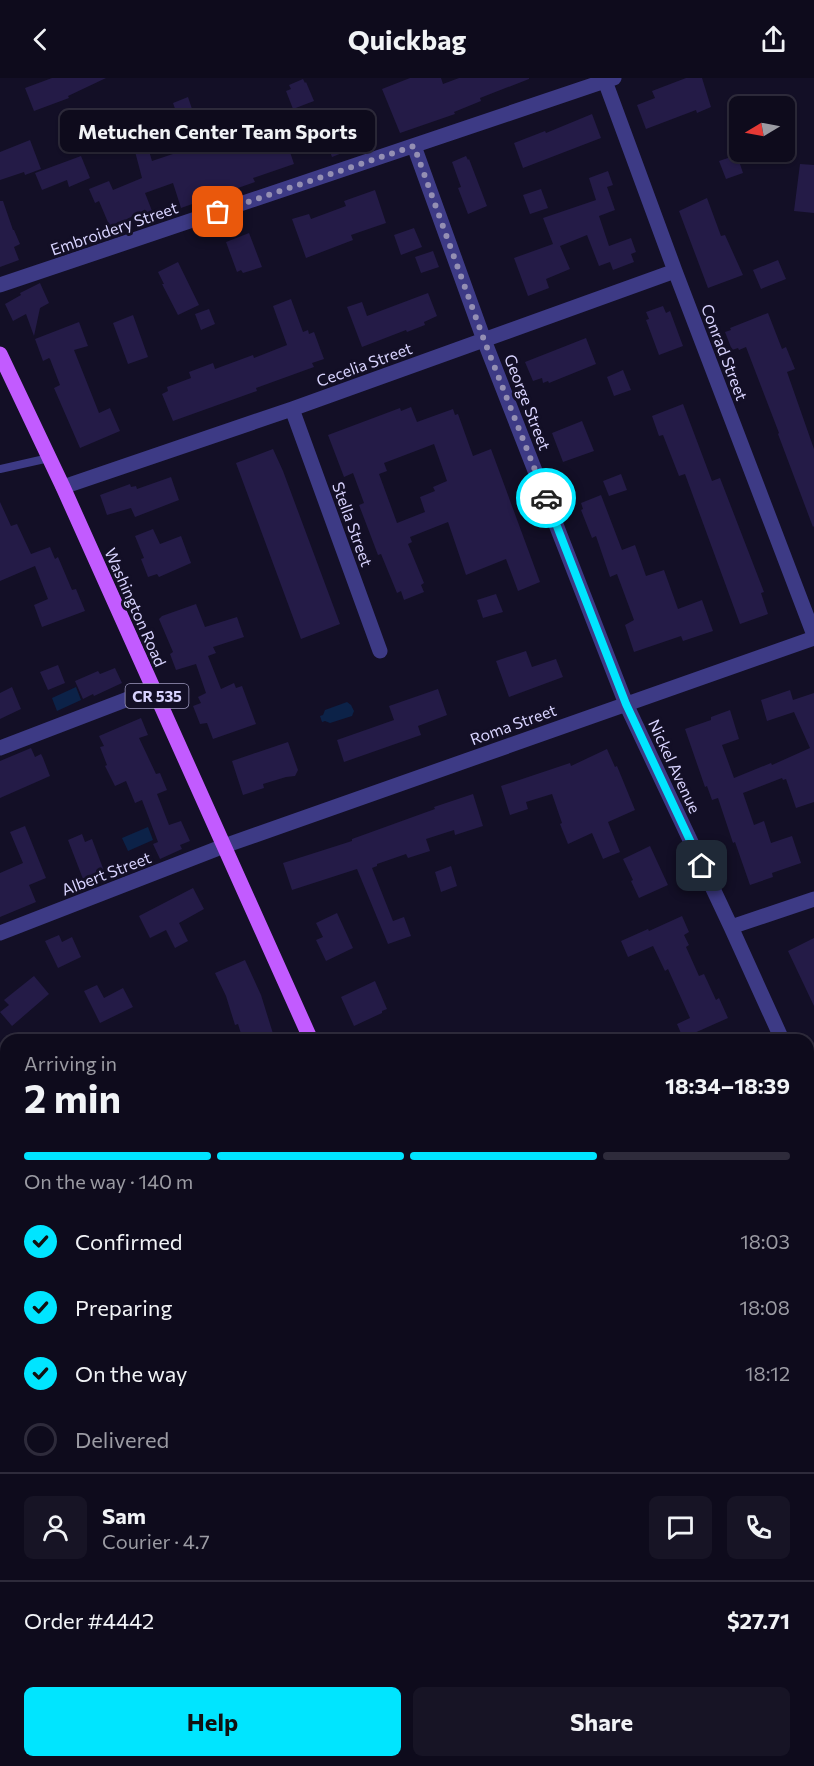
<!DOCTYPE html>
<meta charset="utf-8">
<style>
:root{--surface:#0e0b1c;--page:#171425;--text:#f1f3f6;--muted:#9b9ba3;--line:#2e2b3b;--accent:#00e5ff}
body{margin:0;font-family:Commissioner,sans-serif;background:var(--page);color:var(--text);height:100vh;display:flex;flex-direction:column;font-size:22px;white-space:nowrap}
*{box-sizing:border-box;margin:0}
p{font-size:20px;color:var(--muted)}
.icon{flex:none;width:33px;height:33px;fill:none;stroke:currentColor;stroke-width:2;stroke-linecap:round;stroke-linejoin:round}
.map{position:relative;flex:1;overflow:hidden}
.drawer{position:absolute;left:0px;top:956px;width:814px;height:734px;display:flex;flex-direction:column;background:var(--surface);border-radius:18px 18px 0 0;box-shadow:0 2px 4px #0004,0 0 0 2px var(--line)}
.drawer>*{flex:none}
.needle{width:39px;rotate:260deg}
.buttons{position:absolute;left:729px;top:18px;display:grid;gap:12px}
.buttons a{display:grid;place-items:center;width:66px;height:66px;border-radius:9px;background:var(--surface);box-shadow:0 2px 4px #0004,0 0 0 2px var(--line);font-size:30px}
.pin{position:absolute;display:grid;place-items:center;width:51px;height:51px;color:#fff;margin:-26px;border-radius:12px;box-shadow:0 3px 9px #0006}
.courier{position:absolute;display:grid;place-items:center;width:60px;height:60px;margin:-30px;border:4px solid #00e5ff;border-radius:50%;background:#fff;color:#222;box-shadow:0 2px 8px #0007}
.bubble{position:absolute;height:42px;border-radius:9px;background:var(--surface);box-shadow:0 2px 4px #0004,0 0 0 2px var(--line);font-size:20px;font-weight:700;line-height:42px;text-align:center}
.head em{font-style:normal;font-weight:700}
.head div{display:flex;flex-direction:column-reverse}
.head{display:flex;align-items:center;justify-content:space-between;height:102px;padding:0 24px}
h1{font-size:39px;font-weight:700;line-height:45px}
.bar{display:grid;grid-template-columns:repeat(4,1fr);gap:9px 6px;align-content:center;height:72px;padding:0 24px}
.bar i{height:8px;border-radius:4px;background:var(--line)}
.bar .active{background:var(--accent)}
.bar p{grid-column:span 4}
.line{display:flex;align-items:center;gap:15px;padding:0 24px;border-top:2px solid var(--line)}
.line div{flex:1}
.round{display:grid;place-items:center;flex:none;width:63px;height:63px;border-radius:9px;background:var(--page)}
ol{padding:0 24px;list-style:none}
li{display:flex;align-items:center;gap:18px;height:66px}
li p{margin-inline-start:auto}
li .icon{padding:6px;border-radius:50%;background:var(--accent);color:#111;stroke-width:4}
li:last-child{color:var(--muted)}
li i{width:33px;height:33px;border:3px solid var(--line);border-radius:50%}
.action{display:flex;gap:12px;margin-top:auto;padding:12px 24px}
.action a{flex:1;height:69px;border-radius:9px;background:var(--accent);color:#111;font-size:24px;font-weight:700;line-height:69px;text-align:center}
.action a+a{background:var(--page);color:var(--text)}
header{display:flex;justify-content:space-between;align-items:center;height:78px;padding:0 24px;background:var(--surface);font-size:27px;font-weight:700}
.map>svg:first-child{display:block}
</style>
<header><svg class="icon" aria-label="back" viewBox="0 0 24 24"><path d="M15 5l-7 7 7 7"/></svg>Quickbag<svg class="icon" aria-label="share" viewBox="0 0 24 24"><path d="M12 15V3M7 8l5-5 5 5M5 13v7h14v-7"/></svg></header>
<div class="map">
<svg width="814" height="1688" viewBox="0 0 814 1688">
<rect width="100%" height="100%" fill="#130f26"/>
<!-- water -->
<path fill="#0c2248" d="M76 609 81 622 57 633 52 620Z
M347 624 351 627 354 633 352 638 330 645 325 643 322 644 320 638 323 637 325 632Z
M148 749 153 762 128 773 122 760Z"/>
<!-- building -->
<path fill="#241b47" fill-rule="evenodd" d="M52 0H106L68 18 69 20 34 33 25 10Z
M410 0H441L443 6 459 0H529V1L480 20 481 23 454 34 455 36 400 55 382 11Z
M686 0H702L711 29 697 35 696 32 646 51 637 27 655 20 652 13Z
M303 1 305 5 306 4 314 23 293 31 286 13 291 11 289 7Z
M188 19 194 37 179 42 173 25Z
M347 34 354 51 349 53 355 70 332 79 321 50 323 49 321 44Z
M592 36 601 60 523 90 514 65 545 53 546 55Z
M238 54 242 67 275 56 278 68 287 65 294 86 253 100 255 104 181 130 173 105 145 115 154 138 141 144 138 136 110 149 99 123 95 125 89 111 109 103 113 112 142 100 132 62 145 59 152 83Z
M30 62 41 91 25 97 24 94 0 102V74Z
M737 77 743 95 726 101 719 83Z
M81 78 90 100 69 109 67 102 42 112 35 95Z
M466 78 468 82 469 81 487 128 468 136 458 110 461 109 452 84Z
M800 86 814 87V135L794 133Z
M608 93 613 107 607 109 615 132 599 138 609 168 631 160 636 174 631 176 634 184 613 192 610 184 599 188 587 157 560 168 570 191 546 201 549 210 528 218 514 180 553 166 543 140 596 122 589 100Z
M541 111 548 130 530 136 523 117Z
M375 112 386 145 351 157 353 162 306 180 292 141 309 136 311 141 346 128 344 123Z
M707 120 721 158 725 157 743 197 708 210 679 133Z
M0 123H3L13 152H14L20 166 14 169 19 182 0 189Z
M414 150 422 169 401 177 394 157Z
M249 155 262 189 243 195 241 192 237 194 226 164Z
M433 173 439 189 421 195 415 179Z
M778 182 786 201 761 211 753 192Z
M178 184 199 227 178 237 162 206H164L158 194Z
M40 205 49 225 40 230 34 258 26 236 13 243 5 226 21 217 20 215Z
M428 215 437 238 424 244 425 247 407 254 406 252 362 269 347 229 362 224 367 238Z
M291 221 303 254 308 252 309 256 314 254 324 281 312 285 314 289 256 310 257 313 173 343 162 316 168 313 167 309 191 300 189 294 213 285 215 291 253 277 254 280 287 267 273 228Z
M663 228 666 235 670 233 683 268 659 277 646 242 649 241 646 234Z
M209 231 215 246 201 252 195 236Z
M768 235 782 271 786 269 795 291 787 294 814 371V448L813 449 778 356 779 355 746 269 739 272 738 270 732 272 725 254 731 252 730 250Z
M133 237 148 279 128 286 113 245Z
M79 244 88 268 74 272 99 335 110 330 120 353 80 370 54 310 60 307 50 281 49 280 43 283 35 261Z
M586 260 596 286 549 305 548 303 543 305 542 300 533 303 525 284Z
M623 292 631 312 614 318 607 299Z
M683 326 712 403 720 400 764 514 761 515 768 536 740 546 685 396 679 398 663 357 659 358 652 338Z
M411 329 417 344 453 331 455 337 458 336 473 378 491 371 540 504 518 513 506 481 466 497 448 444 410 459 412 464 408 466 424 505 421 507 424 514 404 522 401 513 397 515 381 476 378 477 359 427 364 425 353 395 344 399 328 357 400 330 401 333ZM434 366 447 403 433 409 435 413 420 419 425 434 397 445 379 396 387 393 384 385Z
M582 343 594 373 563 384 552 355Z
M273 371 283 393 340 546 301 561 236 385Z
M621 396 627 412 609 418 603 403Z
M171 399 179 422 135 439 131 430 107 437 100 417 130 406 131 409 136 408 137 411Z
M601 417 622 472 635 467 646 498 664 492 678 531 702 522 713 553 683 563 681 558 634 574 625 547 634 542 617 496 610 499 596 458 592 460 581 432 583 431 581 425Z
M0 424 11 448 17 446 31 476 50 469 55 481 58 479 72 512 76 511 85 533 42 549 34 527 48 521 35 488 0 503Z
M153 451 160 466 181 458 191 485 159 499 157 496 148 499 141 481 144 480 135 458Z
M496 516 503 534 483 540 477 522Z
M196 526 205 549 237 539 244 559 213 569 216 575 208 578 221 611 234 605 236 610 242 608 256 646 213 661 207 645 200 646 193 628 201 625 198 619 206 615 196 586 176 592 170 576 173 574 159 541 162 538Z
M526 573 532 589 556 581 563 599 509 619 496 583Z
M58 587 65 605 48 612 40 594Z
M115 590 122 605 94 618 93 616 83 621 75 603 98 593 100 596Z
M12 609 21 631 0 641V615Z
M438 611 447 637 418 648 421 657 344 684 337 662 394 642 389 628Z
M790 612 793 622 814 615V724L796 730 786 701 783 702 782 700 743 715 754 747 764 743 771 765 792 758 801 785 772 795 773 799 750 807 735 764 733 765 718 720 712 722 707 708 705 709 685 651 711 642V639L730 632 739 661 722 667 734 700 771 685 772 687 810 670 794 634 767 643 761 622Z
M141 640 148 657 139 660 156 696 160 695 167 712 157 716 169 747 181 743 190 763 180 767 182 771 160 781 153 766 158 764 142 722 135 725 126 703 115 708 105 688 107 687 100 669 104 668 99 658Z
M288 664 298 692 295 698 286 699 263 706 264 710 243 717 232 683Z
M31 670 35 679 41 676 43 680 50 698 0 720V683Z
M607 671 615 689 617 688 635 732 608 744 620 774 603 781 592 755 568 766 560 746 562 745 552 716 526 724 528 731 510 737 501 708 570 685 571 688Z
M473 716 483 748 455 757 454 752 426 761 430 773 408 780 406 776 377 786V788L372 790 393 843 404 839 411 858 388 866 357 791 292 812 283 785 352 763V761L435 731 434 729Z
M25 748 46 800 29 807 36 824 0 839V795L23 785 10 754Z
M82 756 85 764 92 761 104 793 83 801 68 762Z
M650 768 668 807 639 820 631 803 633 802 623 781Z
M451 788 457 808 441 814 435 794Z
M193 810 204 831 179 845 188 863 175 870 166 852 150 860 139 838Z
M337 835 353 870 326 883 316 862 323 859 316 845Z
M682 838 689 854 684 857 689 867 686 869 699 898 704 896 716 922 719 920 728 940 683 960 677 946 690 940 668 891 665 893 653 868 628 879 621 863 648 851 649 853Z
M59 857 62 864 72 859 81 879 58 890 45 863Z
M814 860V928L788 873Z
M245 882 261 917 275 962H243L238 946 235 947 226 918 215 895Z
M34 898 49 916 12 948 0 934 9 927 4 922Z
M375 903 387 931 382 933V935L354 948 341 919Z
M97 907 104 920 123 910 133 929 100 945 84 913Z"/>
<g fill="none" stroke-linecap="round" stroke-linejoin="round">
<!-- lane -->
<path stroke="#3d3a85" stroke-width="8" d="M0 391 49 380
M0 1217 6 1215"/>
<!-- street -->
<path stroke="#3d3a85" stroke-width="15" d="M605 3 675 193 814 557
M414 68 484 262 626 626 731 849 780 957 779 962
M0 207 614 0
M292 331 380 573
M63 409 292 331 675 193
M0 670 154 611
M731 849 814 821
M0 855 224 768 814 560
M0 978 6 981
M808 1270 814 1267
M808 1539 814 1552
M382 1683 385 1688
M16 1688 30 1683"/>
<!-- secondary -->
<path stroke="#6f6bff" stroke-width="15" d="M0 1398 6 1396"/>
<!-- primary -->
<path stroke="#c25bff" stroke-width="15" d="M0 276 63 409 311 962
M641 1683 644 1688"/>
</g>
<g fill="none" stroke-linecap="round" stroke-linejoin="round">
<!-- done -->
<path stroke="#948fb3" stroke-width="6" stroke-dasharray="0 10.8" d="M218 134 414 68 484 262 546 420"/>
<!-- route -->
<path stroke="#00e5ff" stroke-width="8" d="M546 420 626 626 702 788"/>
</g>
<g text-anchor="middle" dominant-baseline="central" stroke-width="6" stroke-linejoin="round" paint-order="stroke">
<!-- shield labels -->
<rect fill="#130f26" stroke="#9e99be" stroke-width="1.5" x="125.5" y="606" width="63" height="24" rx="4.5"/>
<g font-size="15" font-weight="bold" fill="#d9d4ff">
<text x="157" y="618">CR 535</text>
</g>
<!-- street labels -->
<g font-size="16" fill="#d9d4ff" stroke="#130f26">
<text transform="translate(114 150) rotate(-19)">Embroidery Street</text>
<text transform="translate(725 274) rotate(69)">Conrad Street</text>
<text transform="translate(364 286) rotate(-20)">Cecelia Street</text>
<text transform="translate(528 324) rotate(69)">George Street</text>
<text transform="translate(353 446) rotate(70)">Stella Street</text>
<text transform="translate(136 529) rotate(66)">Washington Road</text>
<text transform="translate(513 646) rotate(-20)">Roma Street</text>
<text transform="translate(675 688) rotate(65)">Nickel Avenue</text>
<text transform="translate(106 795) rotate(-21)">Albert Street</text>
</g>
</g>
</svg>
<div class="buttons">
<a><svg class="needle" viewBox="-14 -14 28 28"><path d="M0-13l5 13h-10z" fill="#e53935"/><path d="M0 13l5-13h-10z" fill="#9b9ba3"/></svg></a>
</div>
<div class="pin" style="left:218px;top:134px;background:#ea580c"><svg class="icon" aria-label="bag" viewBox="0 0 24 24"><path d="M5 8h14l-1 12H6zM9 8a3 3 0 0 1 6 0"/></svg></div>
<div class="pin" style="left:702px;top:788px;background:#1f2937"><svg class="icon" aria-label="home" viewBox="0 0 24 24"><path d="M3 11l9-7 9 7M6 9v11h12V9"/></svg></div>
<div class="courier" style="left:546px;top:420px"><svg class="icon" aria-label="car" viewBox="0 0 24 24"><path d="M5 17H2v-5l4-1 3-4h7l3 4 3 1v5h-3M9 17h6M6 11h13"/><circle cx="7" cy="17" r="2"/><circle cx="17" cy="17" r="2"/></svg></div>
<div class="bubble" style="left:60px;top:32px;width:315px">Metuchen Center Team Sports</div>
<section class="drawer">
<div class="head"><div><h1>2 min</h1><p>Arriving in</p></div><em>18:34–18:39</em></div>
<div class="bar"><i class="active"></i><i class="active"></i><i class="active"></i><i></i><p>On the way · 140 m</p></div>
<ol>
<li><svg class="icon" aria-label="check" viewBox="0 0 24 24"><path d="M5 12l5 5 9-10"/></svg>Confirmed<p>18:03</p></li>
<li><svg class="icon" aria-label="check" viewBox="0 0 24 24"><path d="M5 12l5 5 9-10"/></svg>Preparing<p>18:08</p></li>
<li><svg class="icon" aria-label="check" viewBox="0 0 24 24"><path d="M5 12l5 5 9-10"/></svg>On the way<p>18:12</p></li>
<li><i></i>Delivered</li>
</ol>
<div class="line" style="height:108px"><a class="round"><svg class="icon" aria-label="person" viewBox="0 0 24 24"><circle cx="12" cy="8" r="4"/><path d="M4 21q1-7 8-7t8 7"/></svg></a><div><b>Sam</b><p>Courier · 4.7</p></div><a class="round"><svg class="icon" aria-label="chat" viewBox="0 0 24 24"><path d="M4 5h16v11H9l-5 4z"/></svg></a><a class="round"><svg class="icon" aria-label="phone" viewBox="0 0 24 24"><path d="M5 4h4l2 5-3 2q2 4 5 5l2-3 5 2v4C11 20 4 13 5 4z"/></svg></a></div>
<div class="line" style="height:78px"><div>Order #4442</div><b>$27.71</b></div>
<div class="action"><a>Help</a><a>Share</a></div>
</section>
</div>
